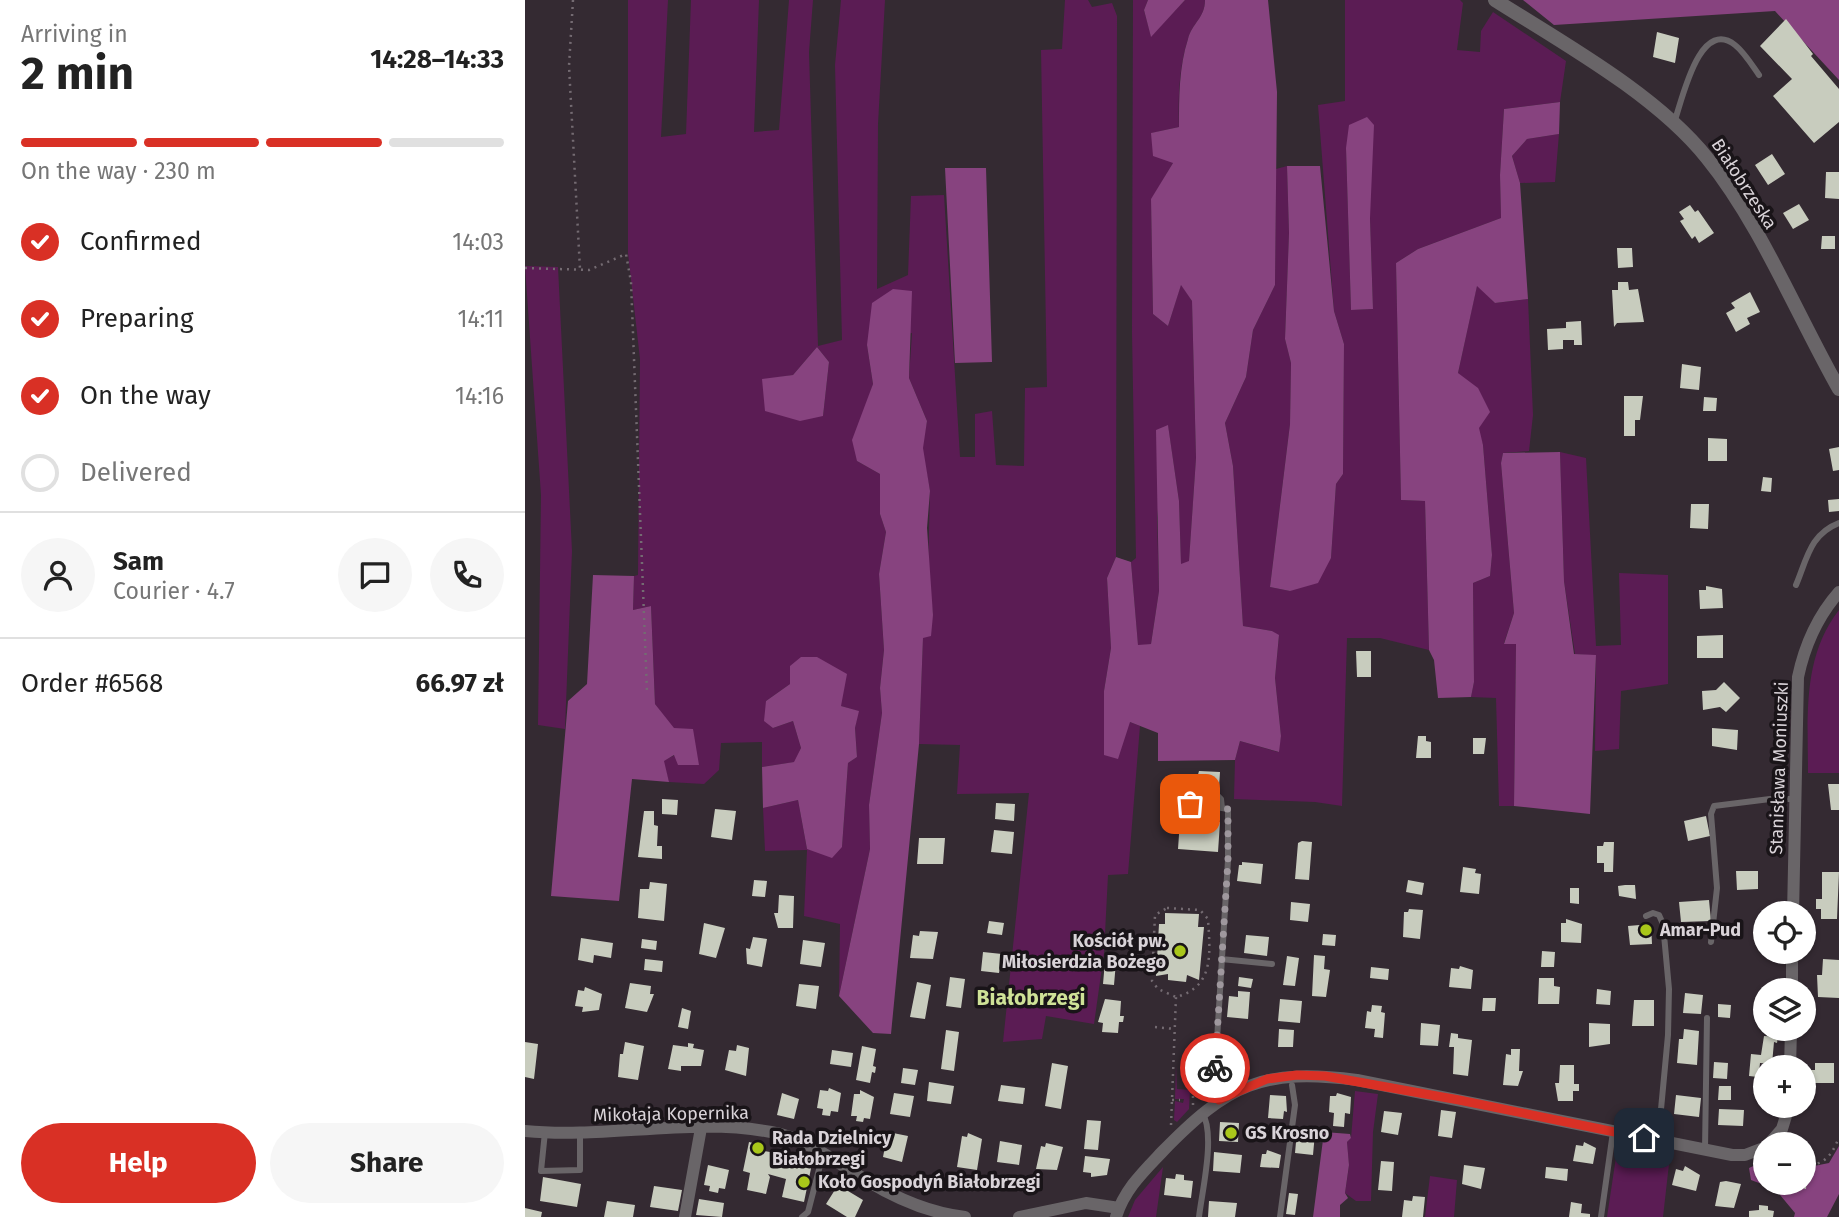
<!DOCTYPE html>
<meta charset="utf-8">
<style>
:root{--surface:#fff;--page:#f6f6f6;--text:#222;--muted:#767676;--line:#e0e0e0;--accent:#d93025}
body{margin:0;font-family:"Fira Sans",sans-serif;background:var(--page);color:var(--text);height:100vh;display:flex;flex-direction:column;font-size:26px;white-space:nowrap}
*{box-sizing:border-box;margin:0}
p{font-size:23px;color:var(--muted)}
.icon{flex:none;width:38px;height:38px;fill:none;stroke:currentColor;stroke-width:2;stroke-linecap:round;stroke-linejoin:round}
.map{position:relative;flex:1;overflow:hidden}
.drawer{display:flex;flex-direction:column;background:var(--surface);width:525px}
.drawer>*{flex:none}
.buttons{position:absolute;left:1228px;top:901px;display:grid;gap:14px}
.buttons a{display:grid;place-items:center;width:63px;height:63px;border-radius:50%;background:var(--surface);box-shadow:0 2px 5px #0004;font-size:35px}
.pin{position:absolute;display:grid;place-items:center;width:60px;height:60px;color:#fff;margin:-30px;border-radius:14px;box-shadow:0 4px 10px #0006}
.courier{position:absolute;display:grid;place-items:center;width:70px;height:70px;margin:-35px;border:5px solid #d93025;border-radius:50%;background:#fff;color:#222;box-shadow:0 2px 9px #0007}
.overview em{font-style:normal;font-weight:700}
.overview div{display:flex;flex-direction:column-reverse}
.overview{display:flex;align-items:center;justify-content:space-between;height:119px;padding:0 21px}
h1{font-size:46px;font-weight:700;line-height:52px}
.bar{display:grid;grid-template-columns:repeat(4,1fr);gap:10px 7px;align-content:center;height:84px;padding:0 21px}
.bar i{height:9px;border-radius:5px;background:var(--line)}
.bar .on{background:var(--accent)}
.bar p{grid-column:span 4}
.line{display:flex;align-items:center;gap:18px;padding:0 21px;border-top:2px solid var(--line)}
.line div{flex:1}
.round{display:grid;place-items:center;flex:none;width:74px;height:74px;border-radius:37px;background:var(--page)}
ol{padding:0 21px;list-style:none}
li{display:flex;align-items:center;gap:21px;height:77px}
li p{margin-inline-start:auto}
li .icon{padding:7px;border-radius:50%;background:var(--accent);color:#fff;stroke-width:4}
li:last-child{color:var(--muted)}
li i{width:38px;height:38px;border:4px solid var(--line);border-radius:50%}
.primary-button{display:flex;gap:14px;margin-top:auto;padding:14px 21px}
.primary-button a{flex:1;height:80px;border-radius:42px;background:var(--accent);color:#fff;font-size:28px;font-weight:700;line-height:80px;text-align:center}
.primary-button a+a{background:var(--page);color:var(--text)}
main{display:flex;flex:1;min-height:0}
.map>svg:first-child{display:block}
</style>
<main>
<section class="drawer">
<div class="overview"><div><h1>2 min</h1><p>Arriving in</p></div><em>14:28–14:33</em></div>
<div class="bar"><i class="on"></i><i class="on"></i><i class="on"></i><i></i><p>On the way · 230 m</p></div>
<ol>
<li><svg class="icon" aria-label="check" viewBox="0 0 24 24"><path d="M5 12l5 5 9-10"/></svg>Confirmed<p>14:03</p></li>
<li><svg class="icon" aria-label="check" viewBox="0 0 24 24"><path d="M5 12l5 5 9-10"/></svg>Preparing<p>14:11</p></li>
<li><svg class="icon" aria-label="check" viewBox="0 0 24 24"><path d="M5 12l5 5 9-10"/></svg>On the way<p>14:16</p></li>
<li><i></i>Delivered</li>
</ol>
<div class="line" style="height:126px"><a class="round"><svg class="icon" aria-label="person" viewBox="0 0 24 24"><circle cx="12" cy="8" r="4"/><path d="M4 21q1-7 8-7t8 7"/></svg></a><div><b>Sam</b><p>Courier · 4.7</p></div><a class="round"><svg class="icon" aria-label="chat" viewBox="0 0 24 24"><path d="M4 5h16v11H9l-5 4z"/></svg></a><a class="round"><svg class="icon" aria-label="phone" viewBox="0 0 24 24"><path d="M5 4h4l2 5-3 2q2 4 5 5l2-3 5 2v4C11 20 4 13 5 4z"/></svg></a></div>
<div class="line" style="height:91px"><div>Order #6568</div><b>66.97 zł</b></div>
<div class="primary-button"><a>Help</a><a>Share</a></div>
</section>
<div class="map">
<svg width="1314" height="1217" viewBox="0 0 1314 1217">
<rect width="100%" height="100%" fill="#342a32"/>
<!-- green -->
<path fill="#5b1c54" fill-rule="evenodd" d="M103 0H143L136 137 161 134 166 0H234L229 132 254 130 264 0H288L284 52 293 346 317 340 310 65 316 0H360L353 124 352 289 383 275 386 196 419 195 435 457H450V414L467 411 471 465 499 466 500 388 522 387 516 50 537 49 540 0H563L567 7 587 3 592 16 591 557 582 578 586 648 579 691 605 722 615 726 603 874 583 875 579 953 569 1024 521 1016 517 1039 478 1042 504 793 432 794 435 745 394 744 398 637 408 615 403 573 405 491 397 448 402 421 384 378 387 333 342 345 348 384 341 406 332 461 355 474V514L361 532 354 574 359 650 355 688 357 713 344 805 345 849 314 996 315 924 279 916 282 850 240 851 238 808 273 800 282 849 317 847 323 763 332 757 330 728 333 711 316 706 265 666V684L241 701 248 728 268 721 276 748 270 762 237 767V742L196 743 194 770 179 784 144 782 138 761 150 755 154 765H174L130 704 126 606 108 610 109 576 113 575 115 359 103 253ZM292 347 304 362 298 416 238 380 268 375Z
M608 0H623L619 10 626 36 660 0H680C680 18 667 23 663 39 654 67 653 98 654 127L627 133 648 163 626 200 628 314 643 326 656 284 667 301 671 458 664 562 656 565 654 501 643 426 632 517 634 591 626 644 613 646 606 562 611 558 607 332Z
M820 0H935L938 3 932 50 955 52 956 31 968 12 1041 61 1035 102 979 109 975 175 976 218 893 249 871 263 876 500 900 501 904 650 855 638H822L817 806 790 802 709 799 710 760 715 741 753 752 756 736 750 678 754 636 747 631 718 626 708 466 700 423 721 377 728 330 750 285 751 169 762 166 764 233 760 339 766 363 765 424 745 587 765 591 806 558 811 484 818 474 819 344 809 311 793 105 820 101ZM821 148 845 218 848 309 826 310Z
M1034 134 1030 182 995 183 987 156 1002 139Z
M0 266 33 267 47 551 40 729 13 725 16 495Z
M952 285 970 303 1003 299 1008 415 1004 451 978 453 976 463 989 613 979 643H991L989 806H974L971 698 946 697 949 682 948 583 965 576 967 555 958 445 933 373Z
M1035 452 1061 458 1071 646 1096 645 1094 573 1143 575V684L1096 691 1094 749 1070 751 1071 656 1050 654 1039 581Z
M1314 610V773H1283C1283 717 1277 657 1314 610Z
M651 1066 652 1089 665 1090 664 1109 652 1122 649 1120 650 1101 658 1103 659 1099H650Z
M830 1091 853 1094 848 1132 846 1201H831L820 1193 824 1166 822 1142 826 1138Z
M1093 1144 1145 1155 1138 1217H1082Z
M638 1167 631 1217H603L610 1200Z
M905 1176 932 1180 929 1217H900Z"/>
<!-- forest -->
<path fill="#87437f" d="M623 0H660L626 37 619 10Z
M680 0H743L752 92 750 285 728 330 721 377 700 423 708 466 718 626 747 631 754 635 750 678 756 736 754 752 715 741 710 760 633 761V733L605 722 593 759 579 755V691L586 648 582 578 591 557 606 562 613 645 626 644 634 591 631 430 643 425 654 501 656 564 664 561 671 458 667 301 656 285 643 326 628 314 626 199 648 163 628 156 626 133 654 127C654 97 654 67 663 39 667 23 680 18 680 0Z
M998 0H1314V80L1250 11 1029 25Z
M1035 102 1034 134 1002 139 987 156 995 183 1003 299 970 303 952 286 933 373 953 388 965 412 954 428 958 445 967 555 965 576 948 583 949 682 946 697 913 698 909 660 904 650 900 501 876 500 871 263 893 249 976 218 975 175 979 109Z
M842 117 849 125 845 218 848 309 826 310 821 148 824 125Z
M762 166H795L809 311 819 344 818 474 811 484 806 558 793 583 765 591 745 587 765 424 766 363 760 339 764 233Z
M420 168H461L467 362 430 363Z
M368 289 387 291 384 378 402 421 398 448 405 491 402 528 408 615 406 636 398 638 394 744 366 1034 348 1033 314 996 345 849 344 805 357 713 355 688 359 650 354 574 361 532 355 514V474L332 461 327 440 348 384 342 345 347 303Z
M292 347 304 362 298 416 275 421 240 411 237 379 268 375Z
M1035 452 1039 581 1049 654 1071 655 1065 814 989 806 991 644H979L989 613 976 463 978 453Z
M68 575 109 576 108 610 126 606 130 704 149 728 168 729 174 765H153L149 755 139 761 144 782 107 779 94 901 26 896 43 701 62 684Z
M276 657H292L322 674 316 706 334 711 330 728 332 757 323 763 317 847 307 858 282 849 273 800 238 808 237 767 269 762 276 748 268 721 248 728 239 721 241 701 265 684V666Z
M799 1132 825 1134 826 1138 822 1142 824 1165 820 1193 823 1198 815 1205V1217H788Z
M1314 1146V1194L1302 1217H1269L1270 1213 1250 1189 1226 1180 1224 1168 1239 1161 1241 1183H1279V1168L1304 1163Z"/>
<!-- building -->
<path fill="#c8ccbe" d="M1261 19 1288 54 1286 56 1314 89V122L1289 143 1248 96 1267 79 1235 46Z
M1132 32 1154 38 1150 63 1128 57Z
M1247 154 1260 174 1243 185 1230 165Z
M1301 172H1314V199L1300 198Z
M1274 204 1284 220 1268 229 1258 213Z
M1165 205 1170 212 1173 210 1189 233 1174 243 1170 236 1167 239 1155 221 1159 219 1154 212Z
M1297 236H1310V249H1296Z
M1092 248H1107L1108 267 1093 268Z
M1093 282H1103L1104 290 1113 289 1119 322 1092 323 1089 327 1087 290H1093Z
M1225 292 1235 312 1222 318 1225 324 1211 332 1201 313 1210 308 1206 303Z
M1056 321 1057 345H1049V340H1038V349L1023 350 1022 329 1041 328V322Z
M1157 364 1176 367 1174 390 1155 388Z
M1099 396H1118L1115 420H1110V436H1099Z
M1179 397 1192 398 1191 411H1178Z
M1183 438 1202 439V461H1183Z
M1314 447V470L1308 471 1304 449Z
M1238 477 1247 478 1246 492 1236 491Z
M1314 499V511L1304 512 1303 500Z
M1166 504H1184L1183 529 1165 528Z
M1181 586 1197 589 1198 608 1175 609 1174 590H1181Z
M1198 635V658H1172V636Z
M831 651H846V677H832Z
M1199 682 1215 698 1201 712 1195 707 1178 710 1177 691 1191 690Z
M1187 728 1213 730 1212 750 1187 746Z
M893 736H901V741L906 742V758H891Z
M948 738H961L959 754H948Z
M674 771 695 772 694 787 670 785Z
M1303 784H1314V810H1306Z
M137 799 153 800 152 815 137 814Z
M471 803 490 804 489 821 470 819Z
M190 809 211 811 207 840 186 837Z
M119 811H129V825L133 826 132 846H137V859L113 857Z
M670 811 688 812V821L695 822 693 852 653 849 655 820 669 821Z
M1181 816 1185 836 1163 841 1159 821Z
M469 830 489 832 487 854 466 852Z
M394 838H420L418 864H392Z
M777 841 787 842 784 880 770 879 773 843Z
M1079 842H1089L1088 872H1079V863H1072V846H1078Z
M717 862 738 864 736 884 712 881 714 865H717Z
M938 867 951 869 950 873 956 874 954 894 935 892Z
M1211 871H1233V889L1212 890Z
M1297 872H1314L1312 919H1296V909H1291V899H1297Z
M229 880 242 881 240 897 227 896Z
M883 880 899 883 897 895 881 892Z
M125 882 142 884 139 921 113 918 115 889H124Z
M1100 885H1110L1111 899 1094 896 1093 886Z
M1045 888H1054V904L1045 903Z
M254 895 269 896 268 928H253L249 913H253Z
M1184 900 1186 921 1156 922 1154 902Z
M766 902 785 904 783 922 765 920Z
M884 909 898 910 895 939 878 937 879 912H883Z
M640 913 674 914 673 927H679L674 980 662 975 661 982 643 980V974L631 976 634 924H640Z
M1041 919 1057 924 1056 943 1036 942V923H1041Z
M464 921 479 923 477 935 462 933Z
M179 923 200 928 191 958 174 954Z
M1126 924 1127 944 1105 945 1103 926Z
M395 931 413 932 408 959 385 958 388 935 394 936Z
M798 934 811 935 810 946 797 945Z
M721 935 744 937 742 956 719 953Z
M228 937 242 939 237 967 222 964 221 948 225 949Z
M56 938 88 943 86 958 69 955 68 963 53 960Z
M117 939 132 941 131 950 116 948Z
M278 940 300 943 296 967 275 964Z
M1017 951 1030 952 1029 967H1016Z
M458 952 477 954 474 973 456 971Z
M789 955 800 956 799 969 805 970 801 997 787 996Z
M762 956 774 958 770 986 758 985Z
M120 959 138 961 137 972 119 970Z
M1298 959 1314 960V998L1293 997 1292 975H1297Z
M580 961 591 962 589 985 578 984Z
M935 966 948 970 946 989 924 987 926 968 934 969Z
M846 967 864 969 863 980 845 978Z
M425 977 440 979 436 1008 421 1006Z
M714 977 728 979 726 988 713 986Z
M1014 978H1029V986L1035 987 1034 1004H1013Z
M392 982 406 985 400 1019 385 1017Z
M105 983 126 986 125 994H129L122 1012 100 1008Z
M274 984 294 986 291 1009 271 1006Z
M60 987 77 994 74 1010 57 1012 58 1007 50 1006 53 990 59 991Z
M1072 989 1086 991 1085 1005 1071 1004Z
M713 991 725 992 723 1019 702 1017 704 996 713 997Z
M1160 993 1178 995 1176 1014 1158 1013Z
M958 998H971L970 1011H957Z
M580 999 596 1001 595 1016H599L598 1022H594L593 1033 577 1032 578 1023 573 1022Z
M755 999 777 1001 775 1023 753 1021Z
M1109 1000H1129V1026H1107Z
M1193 1004 1206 1005 1205 1018 1193 1017Z
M847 1005 857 1006 856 1012 860 1013 858 1038 849 1037 850 1029 840 1028 842 1011 846 1012Z
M157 1008 166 1011 163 1029 153 1027Z
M896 1023 915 1025 913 1046 895 1045Z
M1064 1023 1085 1024V1044L1064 1047Z
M754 1029 769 1030 768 1047H753Z
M1159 1029 1174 1031 1172 1065 1152 1063 1154 1039H1158Z
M421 1030 434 1032 429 1071 416 1069Z
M926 1033 933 1034V1038L947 1040 943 1076 928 1074 929 1047H924Z
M1239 1036 1253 1037 1252 1043 1249 1042 1247 1064 1235 1063 1234 1072H1241V1096L1232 1095 1233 1077 1224 1076 1226 1054 1236 1055Z
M0 1042 13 1044 9 1079 0 1077Z
M100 1042 119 1046 113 1080 93 1077 95 1054H98Z
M163 1043 169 1044 168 1048 179 1050 176 1066H156V1071L143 1069 148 1045 163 1047Z
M212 1045 224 1048 221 1076 200 1070 204 1050 211 1051Z
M337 1046 351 1049 348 1066 351 1067 350 1073 347 1072 345 1083 331 1080Z
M986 1049H995L994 1071H998L993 1086 978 1085 981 1054 986 1055Z
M307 1050 328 1053 326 1067 305 1064Z
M1189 1062 1203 1063 1202 1079 1188 1078Z
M527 1063 543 1066 536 1109 520 1106Z
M1290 1063H1309V1083H1290L1285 1070H1290Z
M1035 1065H1049V1084H1054V1091H1048V1101H1033L1030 1083H1034Z
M378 1068 393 1070 390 1085 376 1083Z
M404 1082 429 1086 426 1104 402 1101Z
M476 1085 500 1088 498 1104 473 1101Z
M1194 1086H1206V1100H1193Z
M304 1088 316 1093 313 1112 306 1111 305 1116 297 1115 298 1109 292 1108 295 1090 303 1091Z
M335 1090 349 1097 345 1119 339 1118 338 1122 331 1121 332 1116H326L329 1094H335Z
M257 1093 274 1099 269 1119 252 1115Z
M369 1093 389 1096 385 1117 365 1114Z
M812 1093 826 1097 825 1114 820 1113 819 1127 808 1126 809 1113 804 1112 805 1096H811Z
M745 1095 761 1096 762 1112 759 1111 758 1119 743 1118Z
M1151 1095 1176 1098 1174 1117 1149 1114Z
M1194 1109 1219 1110 1218 1126 1193 1125Z
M916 1110 931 1112 927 1138 913 1136Z
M859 1111 877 1113 873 1135 856 1132Z
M562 1120 576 1121 573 1150 559 1149Z
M695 1122 714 1123 713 1142 694 1141Z
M772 1131 790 1133 788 1155 770 1153Z
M368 1133 383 1136 377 1162 358 1157 362 1136 367 1138Z
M443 1133 457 1139 452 1170 432 1167 437 1136 442 1137Z
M475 1141 497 1145 494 1165 472 1162Z
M224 1142 240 1146 239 1151 288 1159 279 1202 257 1197 261 1179 243 1174 245 1177 241 1194 222 1190 225 1173 218 1171Z
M1059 1142 1071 1148 1068 1164 1048 1161 1051 1145 1058 1146Z
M521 1143 538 1147 532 1170 511 1169 516 1146 520 1147Z
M742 1150 756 1155 754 1168 735 1167 737 1154H741Z
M689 1152 717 1155 715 1173 688 1171Z
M560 1156 585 1159 582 1175 566 1177V1173L558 1172Z
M856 1161 869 1162 867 1191 853 1190Z
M183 1165 204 1170 200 1189 194 1188 193 1193 184 1191 185 1186 179 1185Z
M939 1165 960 1168 956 1189 937 1184Z
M1160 1166 1175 1175 1171 1191 1147 1185 1151 1169 1158 1171Z
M1021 1167 1043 1169 1042 1181 1020 1178Z
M651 1174 659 1175V1180L668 1181 666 1198 639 1195 641 1178 650 1179Z
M1279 1174 1282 1175 1281 1189 1264 1185 1279 1183Z
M18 1177 56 1184 52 1207 15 1201Z
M1201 1181 1216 1184 1209 1208 1190 1206 1195 1182Z
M313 1185 338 1200 330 1217H322L301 1204Z
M129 1186 157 1190 153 1211 125 1207Z
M764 1193 773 1194 770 1215 761 1214Z
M888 1196 900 1197 898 1217H877L879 1200 887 1201Z
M174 1199 199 1203 197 1217 171 1215Z
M82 1201 110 1205 108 1217H79Z
M684 1201 712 1203 710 1217H683Z
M1046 1202 1057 1204 1056 1213 1065 1214V1217H1044Z
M1234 1205 1243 1206V1210L1249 1211 1248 1217H1224V1211L1234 1210Z
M0 1208 17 1212 16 1217H0Z"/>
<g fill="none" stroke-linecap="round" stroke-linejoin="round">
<!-- path -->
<path stroke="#746b72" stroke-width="2.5" stroke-dasharray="2 5" stroke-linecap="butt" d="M48 0 44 66 55 269
M0 268 64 270 101 254 106 282 122 692
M642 908 675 910 683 919C685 952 690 987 651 997L633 989 627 981 630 915Z
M630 1027 650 1029
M647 1100H655
M668 1105V1085
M646 1125 651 997
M1279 1166C1300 1165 1307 1155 1314 1137"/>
<!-- service -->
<path stroke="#696568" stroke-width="6" d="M1149 123C1157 101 1174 17 1210 45 1219 52 1227 65 1234 75
M1271 585C1282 559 1285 534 1314 523
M1121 916 1128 913 1134 915 1138 924 1144 989 1143 1035 1133 1141
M1186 942 1192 888 1186 814 1189 806 1245 799H1269
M696 959 747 964
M694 1100 689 1089 703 860V809L697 808 696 799 686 789 665 788V804L697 808
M20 1132 16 1171 55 1170V1134
M1180 1149 1182 1018
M277 1217 283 1212 298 1154
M674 1217C677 1191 691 1134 677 1112
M755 1217 770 1105 767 1085
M1076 1217 1088 1132"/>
<!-- minor -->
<path stroke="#696568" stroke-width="12" d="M1268 914 1273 677C1280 644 1292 617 1314 592
M1267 990V952
M1265 1068 1266 1029
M0 1131C81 1139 165 1117 246 1132 281 1138 311 1162 341 1180 372 1199 404 1213 440 1217
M1244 1144 1257 1129 1264 1106
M160 1217 176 1128
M494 1217 561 1203 594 1208
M591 1217C599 1190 618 1172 637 1152 703 1084 737 1068 832 1080L1207 1155H1220L1241 1147"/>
<!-- tertiary -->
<path stroke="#696568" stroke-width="14" d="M970 0C1038 43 1132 95 1182 158 1235 223 1272 315 1314 389"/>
</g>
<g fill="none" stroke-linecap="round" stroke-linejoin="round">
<!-- done -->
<path stroke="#9f989e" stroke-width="7" stroke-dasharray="0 12.6" d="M665 804 703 809V860L690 1068"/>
<!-- route -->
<path stroke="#d93025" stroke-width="9" d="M690 1068 689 1089 694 1100 742 1079 772 1075 800 1076 934 1100 1119 1138"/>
</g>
<!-- markers -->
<g fill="#a9c71a" stroke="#191418" stroke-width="2.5">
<circle cx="1121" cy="930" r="7"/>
<circle cx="655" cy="951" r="7"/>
<circle cx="706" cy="1133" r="7"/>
<circle cx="233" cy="1148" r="7"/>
<circle cx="279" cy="1182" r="7"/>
</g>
<g text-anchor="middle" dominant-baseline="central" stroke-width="7" stroke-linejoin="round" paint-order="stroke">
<!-- street labels -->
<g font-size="18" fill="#d9d3d8" stroke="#191418">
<text transform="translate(1219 184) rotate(57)">Białobrzeska</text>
<text transform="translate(1254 768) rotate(-88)">Stanisława Moniuszki</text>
<text transform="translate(146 1114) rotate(-1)">Mikołaja Kopernika</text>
</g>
<!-- poi labels -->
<g font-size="18" font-weight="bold" fill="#d9d3d8" stroke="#191418" text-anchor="start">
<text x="1135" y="930">Amar-Pud</text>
<text x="641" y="941" text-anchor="end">Kościół pw.<tspan x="641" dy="21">Miłosierdzia Bożego</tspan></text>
<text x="720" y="1133">GS Krosno</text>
<text x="247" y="1138">Rada Dzielnicy<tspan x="247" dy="21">Białobrzegi</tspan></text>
<text x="293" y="1182">Koło Gospodyń Białobrzegi</text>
</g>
<!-- quarter labels -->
<g font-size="21" font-weight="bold" fill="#cfe297" stroke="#191418">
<text x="506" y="998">Białobrzegi</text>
</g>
</g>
</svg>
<div class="buttons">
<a><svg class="icon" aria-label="locate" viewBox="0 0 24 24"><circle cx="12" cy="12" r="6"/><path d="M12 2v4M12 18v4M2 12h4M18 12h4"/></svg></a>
<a><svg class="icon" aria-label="layers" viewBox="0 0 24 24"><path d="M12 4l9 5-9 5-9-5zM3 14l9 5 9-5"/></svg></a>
<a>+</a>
<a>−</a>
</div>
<div class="pin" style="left:665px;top:804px;background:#ea580c"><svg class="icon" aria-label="bag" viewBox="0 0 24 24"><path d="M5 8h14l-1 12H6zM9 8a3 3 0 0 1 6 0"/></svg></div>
<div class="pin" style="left:1119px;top:1138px;background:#1f2937"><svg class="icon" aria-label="home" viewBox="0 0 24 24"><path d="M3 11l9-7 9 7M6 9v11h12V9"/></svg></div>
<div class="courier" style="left:690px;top:1068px"><svg class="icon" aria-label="bike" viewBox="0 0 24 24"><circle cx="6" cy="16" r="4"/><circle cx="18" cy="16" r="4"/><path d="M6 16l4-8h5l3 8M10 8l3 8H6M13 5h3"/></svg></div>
</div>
</main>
